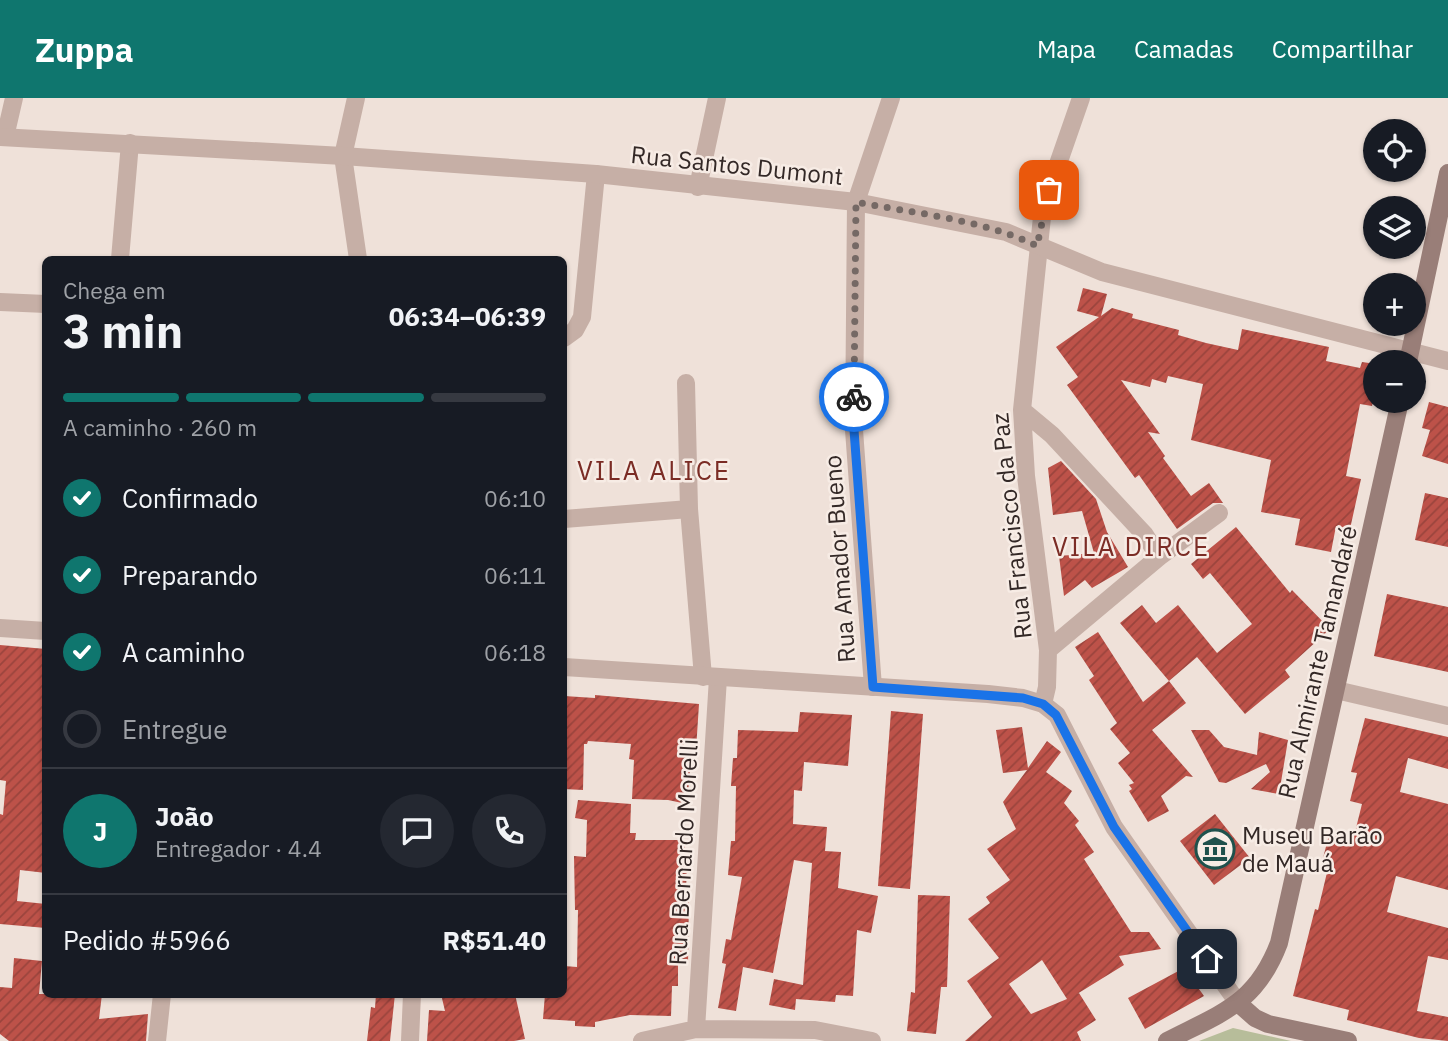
<!DOCTYPE html>
<html lang="pt">
<meta charset="utf-8">
<style>
:root{--surface:#171b24;--page:#242831;--text:#f1f3f6;--muted:#9ea1a6;--line:#363941;--accent:#0f766e}
body{margin:0;font-family:"IBM Plex Sans",sans-serif;background:var(--page);color:var(--text);height:100vh;display:flex;flex-direction:column;font-size:26px;white-space:nowrap}
*{box-sizing:border-box;margin:0}
p{font-size:23px;color:var(--muted)}
.icon{flex:none;width:38px;height:38px;fill:none;stroke:currentColor;stroke-width:2;stroke-linecap:round;stroke-linejoin:round}
.map{position:relative;flex:1;overflow:hidden}
.panel{position:absolute;left:42px;top:158px;width:525px;height:742px;display:flex;flex-direction:column;background:var(--surface);border-radius:10px;box-shadow:0 2px 5px #0004}
.panel>*{flex:none}
.fabs{position:absolute;left:1363px;top:21px;display:grid;gap:14px}
.fabs a{display:grid;place-items:center;width:63px;height:63px;border-radius:50%;background:var(--surface);box-shadow:0 2px 5px #0004;font-size:35px}
.pin{position:absolute;display:grid;place-items:center;width:60px;height:60px;color:#fff;margin:-30px;border-radius:14px;box-shadow:0 4px 10px #0006}
.courier{position:absolute;display:grid;place-items:center;width:70px;height:70px;margin:-35px;border:5px solid #1a73e8;border-radius:50%;background:#fff;color:#222;box-shadow:0 2px 9px #0007}
.headline em{font-style:normal;font-weight:700}
.headline div{display:flex;flex-direction:column-reverse}
.headline{display:flex;align-items:center;justify-content:space-between;height:119px;padding:0 21px}
h1{font-size:46px;font-weight:700;line-height:52px}
.bar{display:grid;grid-template-columns:repeat(4,1fr);gap:10px 7px;align-content:center;height:84px;padding:0 21px}
.bar i{height:9px;border-radius:5px;background:var(--line)}
.bar .on{background:var(--accent)}
.bar p{grid-column:span 4}
.line{display:flex;align-items:center;gap:18px;padding:0 21px;border-top:2px solid var(--line)}
.line div{flex:1}
.round{display:grid;place-items:center;flex:none;width:74px;height:74px;border-radius:37px;background:var(--page)}
ol{padding:0 21px;list-style:none}
li{display:flex;align-items:center;gap:21px;height:77px}
li p{margin-inline-start:auto}
li .icon{padding:7px;border-radius:50%;background:var(--accent);color:#fff;stroke-width:4}
li:last-child{color:var(--muted)}
li i{width:38px;height:38px;border:4px solid var(--line);border-radius:50%}
header{display:flex;align-items:center;gap:42px;box-sizing:border-box;height:98px;padding:0 35px;background:var(--accent);color:#fff}
header strong{font-size:33px}
nav{display:flex;gap:38px;margin-inline-start:auto;font-size:24px}
.map>svg:first-child{display:block}
</style>
<header>
<strong>Zuppa</strong>
<nav><a>Mapa</a><a>Camadas</a><a>Compartilhar</a></nav>
</header>
<div class="map">
<svg width="1448" height="943" viewBox="0 0 1448 943">
<defs>
<pattern id="building-hatch" width="6" height="6" patternUnits="userSpaceOnUse" patternTransform="scale(1.75)"><rect width="6" height="6" fill="#bd5249"/><path d="M-1 1l2-2M0 6l6-6M5 7l2-2" fill="none" stroke="#9a443d"/></pattern>
</defs>
<rect width="100%" height="100%" fill="#efe1d9"/>
<!-- park -->
<path fill="#b7bd9a" d="M1233 930 1291 943H1199Z"/>
<!-- building -->
<path fill="url(#building-hatch)" fill-rule="evenodd" d="M1083 190 1107 196 1101 218 1112 210 1133 216 1132 220 1179 232 1178 237 1206 245 1238 252 1242 231 1329 249 1326 263 1360 270 1362 264 1376 266V288L1372 308 1360 306 1346 378 1361 381 1350 431 1336 428 1331 454 1295 447 1300 421 1261 414 1271 362 1191 342 1203 286 1168 278 1166 285 1152 281 1150 289 1121 282 1160 336 1148 334 1165 358 1163 360 1191 398 1209 385 1223 405H1213L1177 431 1139 377 1135 380 1067 287 1078 279 1056 249 1099 219 1077 213Z
M1429 304 1448 309V366L1422 358 1430 332 1422 330Z
M1061 363 1096 401 1107 434 1128 469 1092 490 1085 482 1064 498 1059 458 1094 455 1082 413 1053 417 1048 370Z
M1425 395 1448 400V449L1415 442Z
M1236 429 1290 495 1292 492 1330 531 1285 572 1290 579 1245 616 1197 559 1169 583 1120 525 1142 507 1156 525 1178 507 1217 555 1252 526 1210 475 1203 481 1191 466Z
M1387 496 1448 509V574L1374 558Z
M1098 534 1143 604 1169 583 1186 605 1152 632 1193 679 1186 678 1161 698 1169 713 1148 724 1129 693 1132 691 1129 687 1134 685 1118 665 1130 655 1110 631 1117 625 1089 582 1094 578 1075 549Z
M0 547 46 551V690L43 720H46V775L20 772 17 803 46 806V830L0 826V716L3 717 6 683 0 682Z
M595 597 699 606 696 652 692 651 687 706 668 702 632 701 634 662 629 661 631 646 588 643 587 646H584L583 692 564 691V598L595 600Z
M891 613 923 616 910 791 878 788Z
M800 614 852 617 848 668 804 664 802 693 794 692 793 726 827 729 825 753 841 754 838 790 878 798 871 835 857 832 853 898 836 897 835 904 796 901 795 912 769 907 774 881 803 887 812 765 794 762 773 875 743 869 736 913 718 910 726 866 722 865 726 841 731 842 742 779 728 777 731 743H735L736 688H731L733 660H737L738 632 798 634Z
M1365 620 1448 639V671L1408 660 1400 694 1448 706V792L1396 778 1387 814 1448 830V862L1428 858 1417 913 1448 919V943L1419 940 1347 922 1349 912 1293 898 1315 811 1318 812 1330 762 1323 760 1329 737 1353 742 1362 706 1350 703 1357 675 1351 674Z
M1022 629 1028 670 1047 643 1061 654 1046 674 1072 693 1064 705 1079 723 1075 727 1094 754 1084 761 1131 834H1149L1161 851 1119 858 1124 867 1077 896 1079 895 1096 922 1077 934 1081 943H965L992 919 967 883 999 860 968 821 990 805 986 799 1010 782 987 751 1016 731 1003 704 1027 672 1003 675 996 632ZM1042 862 1067 901 1031 916 1009 886Z
M1191 632H1209L1224 649 1257 657 1259 634 1288 642 1279 696 1251 691 1270 674 1266 666 1226 685 1219 684Z
M578 702 631 706 630 735H636L635 742H685L684 763H687L686 795H689L688 867 678 866V888H672L671 918 630 917 595 924V929L575 928V923L543 921 545 896H564V868L577 869 578 812H575L574 758 586 759 587 722 575 720Z
M1215 716 1250 760 1214 787 1180 743Z
M918 797 950 798 947 889H941L936 936 907 933 911 894 915 895Z
M14 860 42 863 39 896H102L99 921 148 916 146 943H9L0 936V889L12 890Z
M1184 870 1204 898 1145 931 1128 900Z
M376 896H395L390 943H367L371 909 375 910Z
M441 896H515L525 941 514 943H427L429 912 445 913Z"/>
<g fill="none" stroke-linecap="round" stroke-linejoin="round">
<!-- minor -->
<path stroke="#c6afa6" stroke-width="18" d="M356 0 343 58 358 161
M5 39 14 0
M698 89 717 0
M120 161 130 45
M0 204 46 206
M564 240 575 232 582 219 596 76
M686 285 689 411 703 579
M1022 312 1052 337 1145 437 1159 459
M564 421 689 411
M1048 552 1159 459 1219 415
M873 589 854 332 856 104 891 0
M1336 592 1448 618
M1043 606 1047 589 1048 552 1026 378 1022 312 1042 119 1049 92 1081 0
M696 931 718 580
M157 943 162 896
M410 943 412 896
M642 943 696 931 815 932 872 943"/>
<!-- tertiary -->
<path stroke="#c6afa6" stroke-width="18" d="M0 39 343 58 596 76 856 104 1006 134 1102 174 1448 263
M0 530 46 533
M564 569 988 596 1023 600 1043 606 1057 617 1114 729 1238 905"/>
<!-- secondary -->
<path stroke="#997e78" stroke-width="18" d="M1408 264 1448 75
M1238 905 1255 920 1268 926 1348 943
M1167 943C1221 915 1256 906 1279 845L1400 303"/>
</g>
<g fill="none" stroke-linecap="round" stroke-linejoin="round">
<!-- done -->
<path stroke="#756965" stroke-width="7" stroke-dasharray="0 12.6" d="M854 299 856 104C913 115 985 122 1037 148L1049 92"/>
<!-- route -->
<path stroke="#1a73e8" stroke-width="9" d="M854 299V332L873 589 1023 600 1043 606 1056 617 1114 729 1207 861"/>
</g>
<!-- icons -->
<defs>
<g id="museum-ring" transform="scale(2.0125)"><circle r="9.5" fill="#f7ece5" stroke="#1f514c" stroke-width="1.5"/><path d="M0-6L6-3V-2H-6V-3ZM-5-1h2V3h-2ZM-1-1h2V3h-2ZM3-1h2V3H3ZM-6 4H6V6H-6Z" fill="#1f514c"/></g>
</defs>
<g fill-rule="evenodd">
<use href="#museum-ring" x="1215" y="751"/>
</g>
<g text-anchor="middle" dominant-baseline="central" stroke-width="5" stroke-linejoin="round" paint-order="stroke">
<!-- street labels -->
<g font-size="24" fill="#332826" stroke="#f7ece5">
<text transform="translate(737 67) rotate(6)">Rua Santos Dumont</text>
<text transform="translate(1011 428) rotate(-96)">Rua Francisco da Paz</text>
<text transform="translate(839 461) rotate(-94)">Rua Amador Bueno</text>
<text transform="translate(1317 564) rotate(-77)">Rua Almirante Tamandaré</text>
<text transform="translate(683 754) rotate(-87)">Rua Bernardo Morelli</text>
</g>
<!-- poi labels -->
<g font-size="24" fill="#332826" stroke="#f7ece5" text-anchor="start">
<text x="1242" y="737">Museu Barão<tspan x="1242" dy="28">de Mauá</tspan></text>
</g>
<!-- neighbourhood labels -->
<g font-size="26" letter-spacing="2" fill="#7b2c25" stroke="#f7ece5">
<text x="654" y="372">VILA ALICE</text>
<text x="1131" y="448">VILA DIRCE</text>
</g>
</g>
</svg>
<div class="fabs">
<a><svg class="icon" aria-label="locate" viewBox="0 0 24 24"><circle cx="12" cy="12" r="6"/><path d="M12 2v4M12 18v4M2 12h4M18 12h4"/></svg></a>
<a><svg class="icon" aria-label="layers" viewBox="0 0 24 24"><path d="M12 4l9 5-9 5-9-5zM3 14l9 5 9-5"/></svg></a>
<a>+</a>
<a>−</a>
</div>
<div class="pin" style="left:1049px;top:92px;background:#ea580c"><svg class="icon" aria-label="bag" viewBox="0 0 24 24"><path d="M5 8h14l-1 12H6zM9 8a3 3 0 0 1 6 0"/></svg></div>
<div class="pin" style="left:1207px;top:861px;background:#1f2937"><svg class="icon" aria-label="home" viewBox="0 0 24 24"><path d="M3 11l9-7 9 7M6 9v11h12V9"/></svg></div>
<div class="courier" style="left:854px;top:299px"><svg class="icon" aria-label="bike" viewBox="0 0 24 24"><circle cx="6" cy="16" r="4"/><circle cx="18" cy="16" r="4"/><path d="M6 16l4-8h5l3 8M10 8l3 8H6M13 5h3"/></svg></div>
<section class="panel">
<div class="headline"><div><h1>3 min</h1><p>Chega em</p></div><em>06:34–06:39</em></div>
<div class="bar"><i class="on"></i><i class="on"></i><i class="on"></i><i></i><p>A caminho · 260 m</p></div>
<ol>
<li><svg class="icon" aria-label="check" viewBox="0 0 24 24"><path d="M5 12l5 5 9-10"/></svg>Confirmado<p>06:10</p></li>
<li><svg class="icon" aria-label="check" viewBox="0 0 24 24"><path d="M5 12l5 5 9-10"/></svg>Preparando<p>06:11</p></li>
<li><svg class="icon" aria-label="check" viewBox="0 0 24 24"><path d="M5 12l5 5 9-10"/></svg>A caminho<p>06:18</p></li>
<li><i></i>Entregue</li>
</ol>
<div class="line" style="height:126px"><b class="round" style="background:var(--accent);color:#fff">J</b><div><b>João</b><p>Entregador · 4.4</p></div><a class="round"><svg class="icon" aria-label="chat" viewBox="0 0 24 24"><path d="M4 5h16v11H9l-5 4z"/></svg></a><a class="round"><svg class="icon" aria-label="phone" viewBox="0 0 24 24"><path d="M5 4h4l2 5-3 2q2 4 5 5l2-3 5 2v4C11 20 4 13 5 4z"/></svg></a></div>
<div class="line" style="height:91px"><div>Pedido #5966</div><b>R$51.40</b></div>
</section>
</div>
